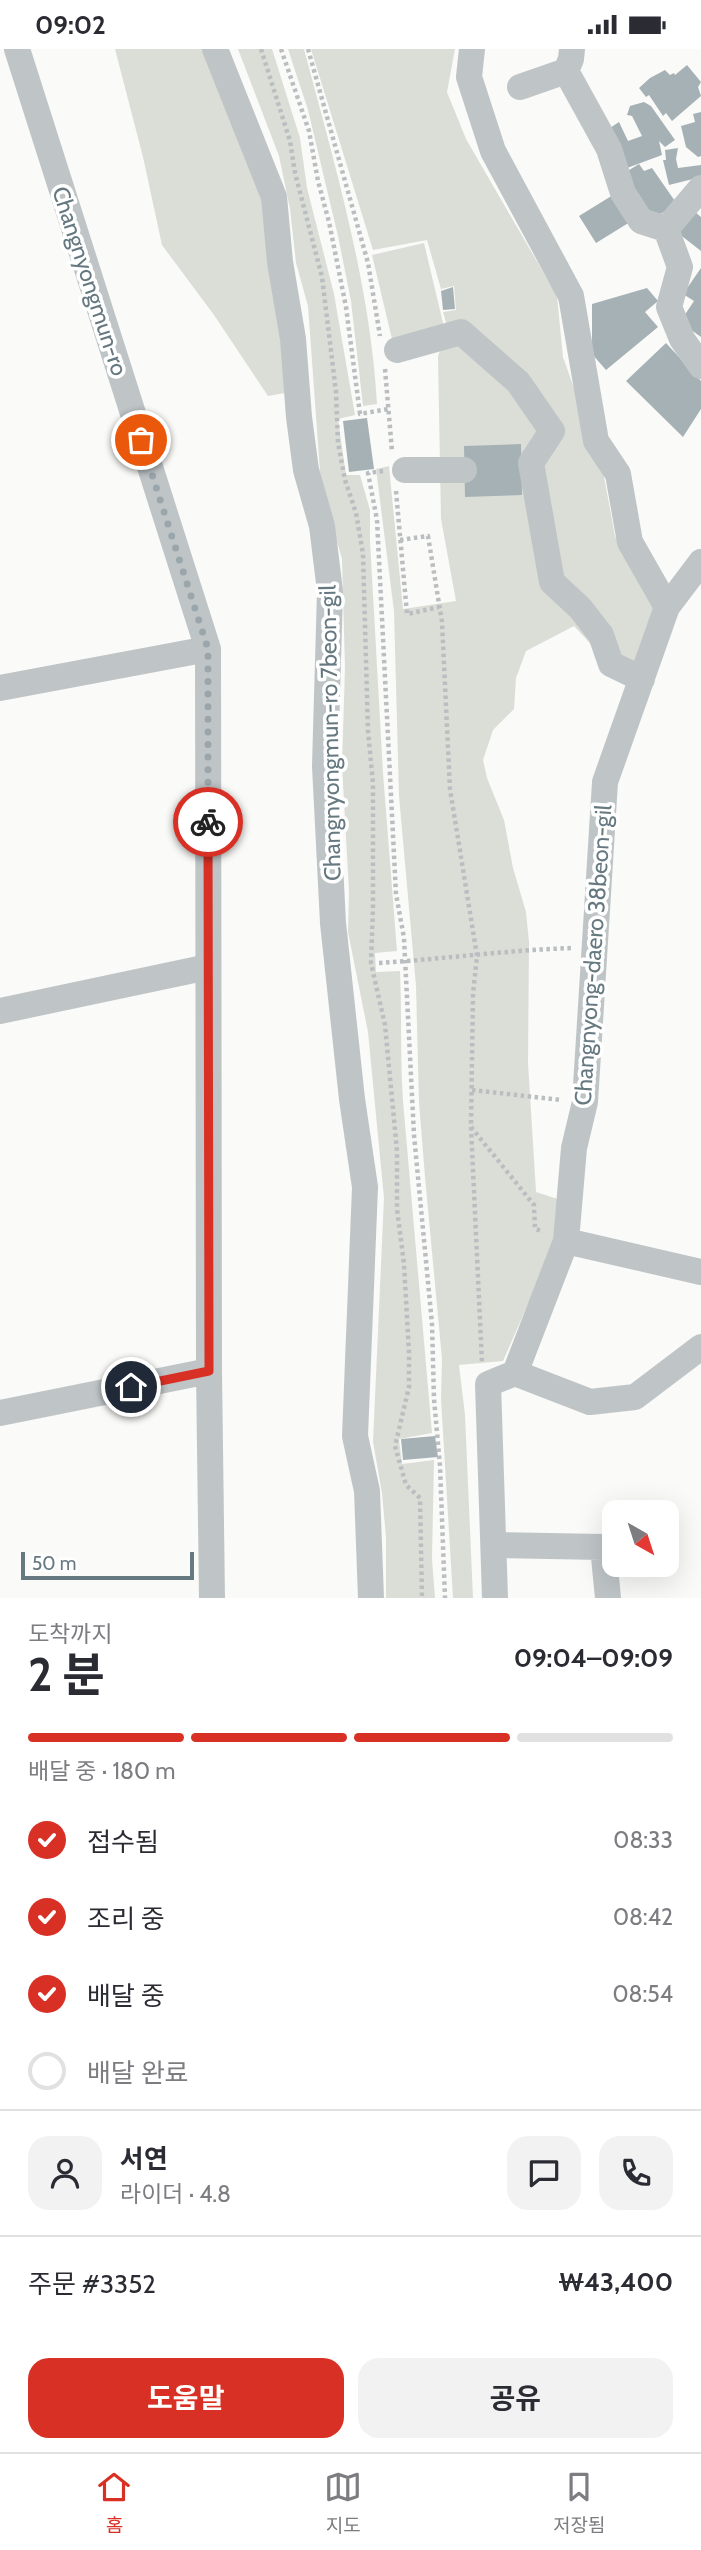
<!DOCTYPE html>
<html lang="ko">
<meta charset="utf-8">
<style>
:root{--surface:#fff;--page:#f2f2f3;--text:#2b2b33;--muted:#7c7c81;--line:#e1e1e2;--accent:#d93025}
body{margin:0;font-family:Cabin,"Noto Sans KR",sans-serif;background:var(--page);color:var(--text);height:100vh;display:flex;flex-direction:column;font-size:26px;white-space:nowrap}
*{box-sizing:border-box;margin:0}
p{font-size:23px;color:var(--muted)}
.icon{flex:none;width:38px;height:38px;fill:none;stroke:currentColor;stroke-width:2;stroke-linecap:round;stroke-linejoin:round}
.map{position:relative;height:1549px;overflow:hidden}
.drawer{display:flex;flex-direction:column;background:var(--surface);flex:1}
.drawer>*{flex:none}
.needle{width:46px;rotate:141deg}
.fabs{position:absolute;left:602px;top:1451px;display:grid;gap:14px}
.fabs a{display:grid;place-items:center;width:77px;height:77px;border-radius:14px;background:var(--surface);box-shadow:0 7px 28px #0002;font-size:35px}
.scale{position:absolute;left:21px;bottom:18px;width:173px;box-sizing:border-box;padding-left:7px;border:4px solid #667981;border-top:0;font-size:19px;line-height:24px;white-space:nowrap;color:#667981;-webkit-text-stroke:5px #fff;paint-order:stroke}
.pin{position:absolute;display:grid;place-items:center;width:60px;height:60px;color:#fff;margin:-30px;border:4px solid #fff;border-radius:50%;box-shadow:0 2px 7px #0007}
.courier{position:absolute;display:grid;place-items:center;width:70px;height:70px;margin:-35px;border:5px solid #d93025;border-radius:50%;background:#fff;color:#222;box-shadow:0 2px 9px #0007}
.head em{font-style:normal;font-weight:700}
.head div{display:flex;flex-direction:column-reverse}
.head{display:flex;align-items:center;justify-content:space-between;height:119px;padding:0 28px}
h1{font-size:46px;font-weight:700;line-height:52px}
.bar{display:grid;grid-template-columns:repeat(4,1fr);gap:10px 7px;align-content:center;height:84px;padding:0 28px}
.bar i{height:9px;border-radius:5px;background:var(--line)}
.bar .current{background:var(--accent)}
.bar p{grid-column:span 4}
.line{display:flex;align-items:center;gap:18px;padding:0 28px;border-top:2px solid var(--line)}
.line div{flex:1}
.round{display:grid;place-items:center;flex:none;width:74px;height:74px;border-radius:21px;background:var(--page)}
ol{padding:0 28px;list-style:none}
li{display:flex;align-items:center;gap:21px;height:77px}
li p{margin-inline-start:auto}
li .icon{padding:7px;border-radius:50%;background:var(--accent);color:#fff;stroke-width:4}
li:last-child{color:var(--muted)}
li i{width:38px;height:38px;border:4px solid var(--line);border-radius:50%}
.button{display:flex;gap:14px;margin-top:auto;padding:14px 28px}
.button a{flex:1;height:80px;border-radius:21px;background:var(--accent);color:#fff;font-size:28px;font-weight:700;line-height:80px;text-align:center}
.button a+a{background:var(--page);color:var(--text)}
.status{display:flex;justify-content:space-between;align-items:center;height:49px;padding:0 35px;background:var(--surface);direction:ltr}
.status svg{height:19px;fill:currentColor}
.tab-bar{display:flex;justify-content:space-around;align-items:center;height:98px;border-top:2px solid var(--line);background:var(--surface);font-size:19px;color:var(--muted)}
.tab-bar a{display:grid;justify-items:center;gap:4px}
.tab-bar .current{color:var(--accent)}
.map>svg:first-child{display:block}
</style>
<div class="status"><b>09:02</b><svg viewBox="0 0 49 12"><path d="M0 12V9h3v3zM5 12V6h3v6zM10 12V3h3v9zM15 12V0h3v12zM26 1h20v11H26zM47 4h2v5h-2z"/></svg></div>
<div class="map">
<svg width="701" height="1549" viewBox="0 0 701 1549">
<rect width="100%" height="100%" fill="#fafaf8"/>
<!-- green -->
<path fill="#dbded7" d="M115 0H210L270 154 291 343 268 347 214 266 162 196 143 108Z
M238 0H272L300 89 307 139 334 245 355 366 338 370 346 426H360L370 461V492L383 724 397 902 375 904 376 923 400 922C402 966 400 1009 403 1052L432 1384 399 1390 402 1415 434 1411 432 1510 435 1549H386V1488L382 1444 373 1393 384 1149 368 983 348 883 349 842 342 717 345 619 342 510 321 436 308 257 296 214 290 160 279 107Z
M288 0H304C335 117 370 234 377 355L363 357 351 252 338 187 308 61Z
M311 0H455L447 43 466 90 557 247 563 308 603 422 615 487 656 558 638 621 599 604 574 577 526 602 516 629 514 660 493 681 483 711 487 729 504 771 513 819 526 863 529 893 528 1014 536 1143 564 1152 553 1198 503 1312 459 1316 465 1366 473 1549H453L441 1350 442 1310 425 1128 419 1053 416 937 399 747 394 562 376 420 389 417 403 560 456 552 441 470 438 307 448 281 443 263 456 261 454 237 441 240 427 191 373 201Z
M424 194 444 278 392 290 372 206Z"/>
<!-- building -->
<path fill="#a6b1b5" d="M687 16 701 33 698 38 701 47 672 72 666 64 663 67 649 46 646 48 639 39 650 29 665 21 670 26 674 24 675 26Z
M644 53 651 57 675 91 665 98 659 92 662 106 619 122 604 83 619 73 628 92 642 87 632 67 627 66 630 57Z
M701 63V107L698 108 686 98 681 77 695 73 693 65Z
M678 99 676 110 678 119 701 116V128L669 136 663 111H666L665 101Z
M639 115 644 122 652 119 677 155 652 170 621 126Z
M613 146 630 173 596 194 579 167Z
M695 163 701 168V202L678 184Z
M701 219V288L680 273 694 252 683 245Z
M453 238 455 260 443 261 441 242Z
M647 239 658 252 645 263 658 278 606 321 592 305V255Z
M666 294 701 332V360L683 388 626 332Z
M367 369 374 420 349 423 343 372Z
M521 395 522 446 465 448 464 397Z
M435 1387 438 1408 403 1411 401 1390Z"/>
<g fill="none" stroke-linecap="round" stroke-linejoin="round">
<!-- path -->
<path stroke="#babec0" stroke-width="4.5" stroke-dasharray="3.5 3.5" stroke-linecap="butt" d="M261 0 290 92 295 124 322 228 336 343 338 394 345 431 356 464 363 505 368 682 373 735V859L371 914 385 976 397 1102V1160L404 1215 409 1303V1338L395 1397 406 1436 420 1449 422 1549
M281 0 309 82 318 132 329 173 346 258 360 365 388 360
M308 0 368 214 380 287
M385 320 392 402
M383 422 368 424 377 471 396 845 404 889 414 1086 432 1275 434 1350 440 1417 445 1549
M396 442 407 565 439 558
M400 491 428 487 442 573 450 740 477 907 473 945 471 1078 482 1314
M379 914C444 910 508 901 573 899
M472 1041 561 1051
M471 1078 534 1156 535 1180 542 1182"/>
<!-- minor -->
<path stroke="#bfc5c7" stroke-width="26" d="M17 0 208 600 209 1322 212 1549
M215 0 274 148 280 213 293 290 299 368 306 421 322 477 330 542 325 717 333 874 352 1050 365 1138 355 1387 367 1442 371 1549
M472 0 469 28 493 102 571 247 596 392 618 425 630 493 667 558
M572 0 571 10 566 22 609 100 623 144 641 172 666 180 680 218 669 258 682 290 701 317
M520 38 566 22
M666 180 701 139
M397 301 461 283 518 333 552 382 531 414 552 533 580 559 601 586 611 615 642 630
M405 421H464
M0 639 208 600
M0 962 208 918
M566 1192 701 1223
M515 1324 590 1353 635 1348 701 1298
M0 1364 209 1322
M494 1496 603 1498 608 1549
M495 1549 488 1335 515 1324 566 1192 574 1099 585 1053 605 733 667 558 701 513"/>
</g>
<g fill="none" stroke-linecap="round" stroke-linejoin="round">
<!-- done -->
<path stroke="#9aa6ab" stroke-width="7" stroke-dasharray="0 12.6" d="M141 391 208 600V773"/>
<!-- route -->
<path stroke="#d93025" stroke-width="9" d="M131 1338 209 1322 208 773"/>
</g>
<g text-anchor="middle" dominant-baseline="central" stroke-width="7" stroke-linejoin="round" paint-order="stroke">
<!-- street labels -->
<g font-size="23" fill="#667981" stroke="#fff">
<text transform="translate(90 232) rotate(72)">Changnyongmun-ro</text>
<text transform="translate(330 684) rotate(-91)">Changnyongmun-ro 7beon-gil</text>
<text transform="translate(593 906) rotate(-86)">Changnyong-daero 38beon-gil</text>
</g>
</g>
</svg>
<div class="fabs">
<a><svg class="needle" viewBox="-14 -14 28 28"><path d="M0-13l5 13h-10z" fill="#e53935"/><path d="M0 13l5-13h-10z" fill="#7c7c81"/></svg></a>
</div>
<div class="scale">50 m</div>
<div class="pin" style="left:141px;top:391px;background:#ea580c"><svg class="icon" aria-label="bag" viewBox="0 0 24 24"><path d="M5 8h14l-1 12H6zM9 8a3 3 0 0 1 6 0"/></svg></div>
<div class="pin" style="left:131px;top:1338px;background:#1f2937"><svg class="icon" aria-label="home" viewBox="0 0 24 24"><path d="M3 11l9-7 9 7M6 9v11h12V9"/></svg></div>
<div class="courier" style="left:208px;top:773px"><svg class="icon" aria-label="bike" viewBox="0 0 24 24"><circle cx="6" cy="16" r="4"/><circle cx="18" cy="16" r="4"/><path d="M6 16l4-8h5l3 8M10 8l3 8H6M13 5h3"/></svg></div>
</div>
<section class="drawer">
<div class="head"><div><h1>2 분</h1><p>도착까지</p></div><em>09:04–09:09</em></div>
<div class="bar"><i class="current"></i><i class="current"></i><i class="current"></i><i></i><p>배달 중 · 180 m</p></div>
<ol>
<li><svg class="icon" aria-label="check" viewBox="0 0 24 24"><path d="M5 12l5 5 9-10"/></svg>접수됨<p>08:33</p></li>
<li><svg class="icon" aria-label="check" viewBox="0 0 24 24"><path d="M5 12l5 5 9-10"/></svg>조리 중<p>08:42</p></li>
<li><svg class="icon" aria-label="check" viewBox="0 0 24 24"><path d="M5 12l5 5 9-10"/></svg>배달 중<p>08:54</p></li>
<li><i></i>배달 완료</li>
</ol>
<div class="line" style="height:126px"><a class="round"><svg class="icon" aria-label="person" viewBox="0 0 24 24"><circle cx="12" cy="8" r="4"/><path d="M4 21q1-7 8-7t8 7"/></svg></a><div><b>서연</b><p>라이더 · 4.8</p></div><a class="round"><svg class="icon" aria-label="chat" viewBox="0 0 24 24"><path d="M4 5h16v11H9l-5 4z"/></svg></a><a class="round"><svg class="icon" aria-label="phone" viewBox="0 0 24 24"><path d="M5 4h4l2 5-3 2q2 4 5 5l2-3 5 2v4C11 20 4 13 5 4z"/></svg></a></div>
<div class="line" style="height:91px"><div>주문 #3352</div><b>₩43,400</b></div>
<div class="button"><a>도움말</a><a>공유</a></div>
</section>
<nav class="tab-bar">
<a class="current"><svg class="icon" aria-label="home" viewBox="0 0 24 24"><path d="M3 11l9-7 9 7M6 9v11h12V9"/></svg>홈</a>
<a><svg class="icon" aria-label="map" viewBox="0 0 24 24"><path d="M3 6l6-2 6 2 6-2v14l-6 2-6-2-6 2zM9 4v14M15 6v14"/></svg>지도</a>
<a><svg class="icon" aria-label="saved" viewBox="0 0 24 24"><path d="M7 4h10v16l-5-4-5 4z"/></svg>저장됨</a>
</nav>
